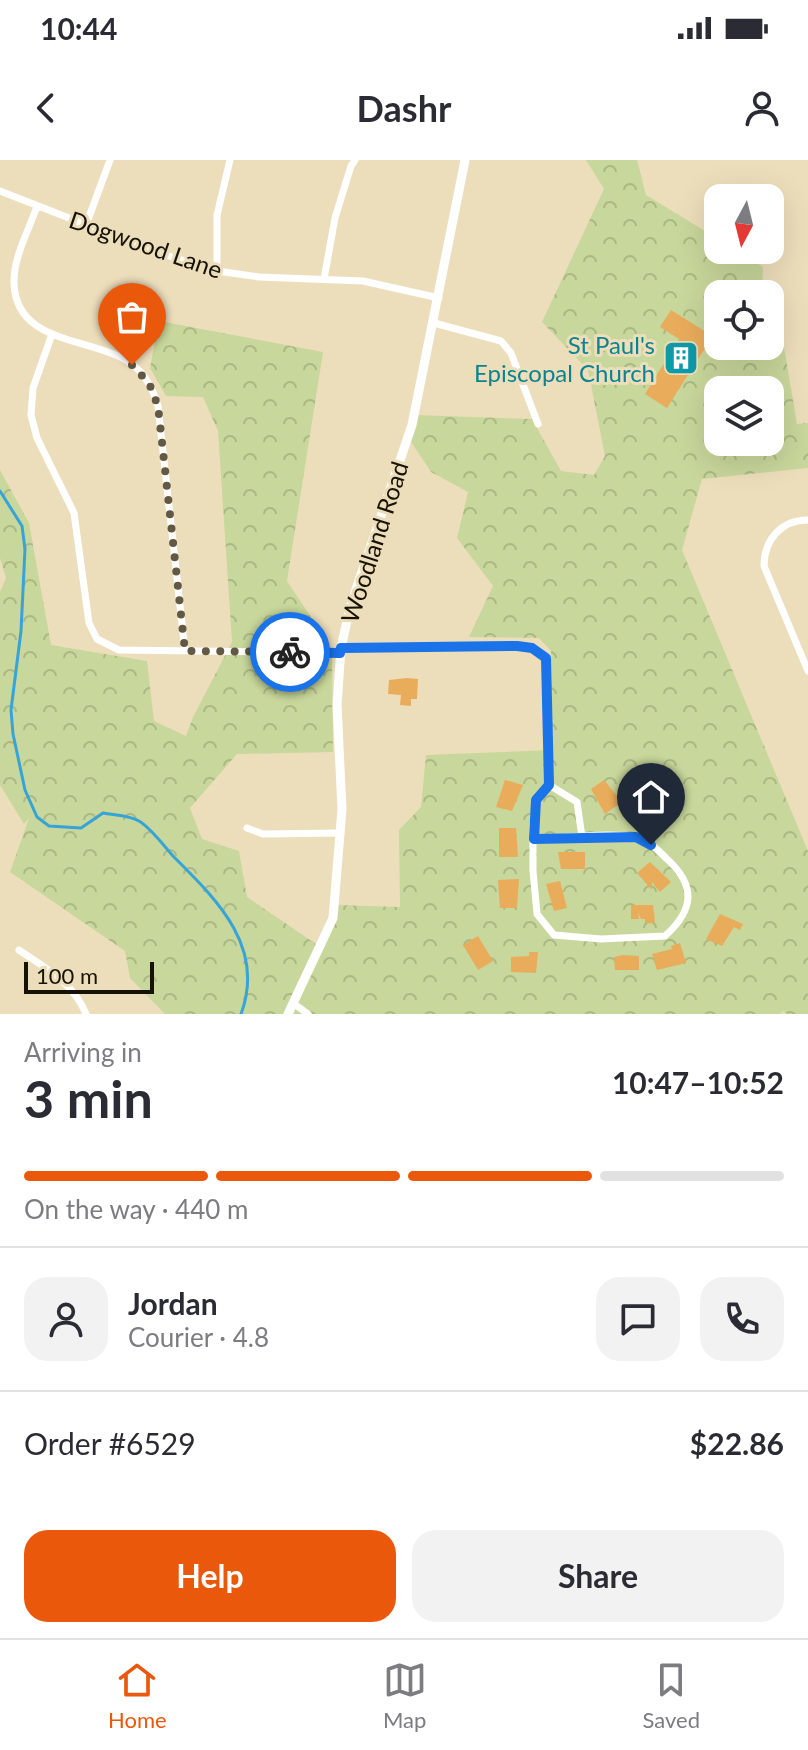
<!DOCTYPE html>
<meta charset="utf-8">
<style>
:root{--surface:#fff;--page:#f2f2f3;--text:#2b2b33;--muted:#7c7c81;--line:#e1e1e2;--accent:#ea580c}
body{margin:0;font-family:Lato,sans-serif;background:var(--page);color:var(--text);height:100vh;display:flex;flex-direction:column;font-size:30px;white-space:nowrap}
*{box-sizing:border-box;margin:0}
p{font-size:26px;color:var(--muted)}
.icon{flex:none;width:44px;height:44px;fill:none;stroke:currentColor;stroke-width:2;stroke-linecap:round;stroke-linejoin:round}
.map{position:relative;height:854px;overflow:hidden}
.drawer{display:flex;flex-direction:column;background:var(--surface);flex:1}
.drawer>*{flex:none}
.needle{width:52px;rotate:187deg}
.controls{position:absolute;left:704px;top:24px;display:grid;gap:16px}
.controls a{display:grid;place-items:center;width:80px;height:80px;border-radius:16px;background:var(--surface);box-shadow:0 8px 32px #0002;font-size:40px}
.scale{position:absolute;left:24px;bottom:20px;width:130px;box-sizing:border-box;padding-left:8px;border:4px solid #171206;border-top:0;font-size:22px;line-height:28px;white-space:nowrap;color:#171206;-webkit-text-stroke:6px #eddebb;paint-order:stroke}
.pin{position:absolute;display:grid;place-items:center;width:68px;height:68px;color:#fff;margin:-82px -34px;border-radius:50% 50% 50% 0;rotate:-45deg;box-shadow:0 0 8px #0007}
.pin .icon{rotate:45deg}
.courier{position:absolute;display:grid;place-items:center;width:80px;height:80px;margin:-40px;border:6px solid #1a73e8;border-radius:50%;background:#fff;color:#222;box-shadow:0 2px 10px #0007}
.head em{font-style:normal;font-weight:700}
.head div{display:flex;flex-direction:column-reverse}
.head{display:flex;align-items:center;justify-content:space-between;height:136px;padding:0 24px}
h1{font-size:52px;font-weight:700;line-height:60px}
.bar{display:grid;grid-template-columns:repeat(4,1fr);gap:12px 8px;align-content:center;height:96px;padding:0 24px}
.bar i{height:10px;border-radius:6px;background:var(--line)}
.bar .active{background:var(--accent)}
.bar p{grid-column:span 4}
.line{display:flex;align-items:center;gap:20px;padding:0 24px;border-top:2px solid var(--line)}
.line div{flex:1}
.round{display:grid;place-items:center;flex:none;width:84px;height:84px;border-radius:24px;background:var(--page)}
.cta{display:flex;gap:16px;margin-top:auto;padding:16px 24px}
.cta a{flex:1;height:92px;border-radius:24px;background:var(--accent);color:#fff;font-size:32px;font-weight:700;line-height:92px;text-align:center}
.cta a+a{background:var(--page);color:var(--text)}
.status{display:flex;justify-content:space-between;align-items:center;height:56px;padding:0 40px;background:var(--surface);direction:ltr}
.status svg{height:22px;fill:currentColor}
header{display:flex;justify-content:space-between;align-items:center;height:104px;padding:0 24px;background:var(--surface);font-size:36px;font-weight:700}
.tab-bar{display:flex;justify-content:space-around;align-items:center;height:112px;border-top:2px solid var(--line);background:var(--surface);font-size:22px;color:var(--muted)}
.tab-bar a{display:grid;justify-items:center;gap:4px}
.tab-bar .active{color:var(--accent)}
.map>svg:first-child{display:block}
</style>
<div class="status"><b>10:44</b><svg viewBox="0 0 49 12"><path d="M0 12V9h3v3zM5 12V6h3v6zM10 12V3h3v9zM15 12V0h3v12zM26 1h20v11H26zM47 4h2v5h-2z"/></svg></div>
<header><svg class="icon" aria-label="back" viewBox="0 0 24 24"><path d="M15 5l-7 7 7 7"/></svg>Dashr<svg class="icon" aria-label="person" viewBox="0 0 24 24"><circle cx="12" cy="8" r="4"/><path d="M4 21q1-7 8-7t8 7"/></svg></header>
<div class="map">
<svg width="808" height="854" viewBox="0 0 808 854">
<defs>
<pattern id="forest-crowns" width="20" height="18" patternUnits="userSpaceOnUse" patternTransform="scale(2)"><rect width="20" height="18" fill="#c8d79b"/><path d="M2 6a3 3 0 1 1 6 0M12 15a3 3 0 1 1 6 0" fill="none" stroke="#abb884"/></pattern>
</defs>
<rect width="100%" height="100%" fill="#eddebb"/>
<!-- forest -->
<path fill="url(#forest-crowns)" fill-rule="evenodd" d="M586 0H637L646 35 718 79V90H736L763 107 762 134H718V186H770V170L781 169 797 264 808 263V308L702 319 682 390 808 691V854H787L783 851 780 854H165L130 818 125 791 10 712 29 658 24 664 0 625V432L6 418 0 398V310L29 363 51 485 147 501 154 561 186 576 193 557 232 482 218 271 203 237 166 236 150 208 159 161 323 192 287 421 332 489 333 592 237 594 190 648 202 679 239 691 247 737 316 784 336 745 400 747 399 670 421 647 426 595 552 590 551 491 539 478 469 477 493 426 457 378 468 332 431 312 408 277 414 255 532 259 561 311 594 315 605 296 588 210 542 162 604 29ZM718 230H770V282H718Z"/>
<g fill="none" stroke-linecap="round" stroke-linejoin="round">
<!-- stream -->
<path stroke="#36a4d7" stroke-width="3" d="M0 331 22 366 25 389 21 471 11 550 13 574 25 630 37 657 49 666 81 668 103 653C113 655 130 655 139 661 151 668 163 685 173 696 217 740 266 787 241 854"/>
</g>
<!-- building -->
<path fill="#e9ac5b" d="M671 150 706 172 718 153V174L716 172 698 199 667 248 645 234 679 179 660 167Z
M407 518 418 519 417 539H411V546L400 545 401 535 388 534 389 520Z
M505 620 523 625 512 651 496 647Z
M604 620 622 642 605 654 591 629Z
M641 635 666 650 654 668 631 650Z
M499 668H516L518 697H499Z
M558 692H585V709H561Z
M650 702 671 722 660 732 652 722V730L637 713Z
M519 719 517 748H500L498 720Z
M560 721 567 748 554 751 546 724Z
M631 745H653L655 763H645V759H641L638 752 639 759H631Z
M720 754 743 764 740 770 734 767 722 786 706 779Z
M478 776 493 801 478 810 463 785Z
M680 783 686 803 657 810 652 794 672 789 671 786Z
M529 792H538L536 813 511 812V797L529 796Z
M623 795 639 796V810H615L614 797Z"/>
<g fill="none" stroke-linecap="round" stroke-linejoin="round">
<!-- minor -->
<path stroke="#fff" stroke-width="7" d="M0 31 156 92 217 111 259 117 363 121 439 138
M37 46C29 70 13 98 14 123 16 187 96 176 133 205 146 215 153 229 158 246L185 491
M86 65 110 0
M217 111V55L230 0
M324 119 335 58 351 6 355 0
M434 163 501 181 511 193 538 264
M52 174 33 228 31 255 37 278 74 353 89 463 97 479 119 490 340 493
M808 360C781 360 764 380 764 406L808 511
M341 488 517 486 532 488 546 498 549 625 536 640 533 665V711L537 754 554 775 601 779 665 776C695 749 696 725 666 698 657 689 647 679 635 677 607 672 563 678 534 679
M549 625 577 642 582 677
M247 668 263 674 341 673
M19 790C45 808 74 823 86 854
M293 843 308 854"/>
<!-- tertiary -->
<path stroke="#fff" stroke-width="9" d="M288 854 333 758 342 649 337 545 341 488 350 447 412 265 465 0"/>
</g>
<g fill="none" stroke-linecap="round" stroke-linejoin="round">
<!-- done -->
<path stroke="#625945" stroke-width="8" stroke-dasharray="0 14.4" d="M132 205 149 223 158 246 185 491 290 492"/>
<!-- route -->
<path stroke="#1a73e8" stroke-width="10" d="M290 492 340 493 341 488 517 486 532 488 546 498 549 625 536 640 534 679 636 677 651 685"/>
</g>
<!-- icons -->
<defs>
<g id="building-square" transform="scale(1.8)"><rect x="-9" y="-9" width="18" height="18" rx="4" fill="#0f9aa8" stroke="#eddebb"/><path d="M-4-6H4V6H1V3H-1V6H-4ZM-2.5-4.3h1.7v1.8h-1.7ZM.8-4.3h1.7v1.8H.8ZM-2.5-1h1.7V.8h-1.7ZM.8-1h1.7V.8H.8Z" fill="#fff"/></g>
</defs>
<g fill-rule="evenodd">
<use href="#building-square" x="681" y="198"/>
</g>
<g text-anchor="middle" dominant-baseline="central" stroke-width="6" stroke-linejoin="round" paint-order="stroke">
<!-- street labels -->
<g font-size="24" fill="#171206" stroke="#eddebb">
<text transform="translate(146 84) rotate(19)">Dogwood Lane</text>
<text transform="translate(374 382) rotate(-72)">Woodland Road</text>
</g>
<!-- culture labels -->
<g font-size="24" fill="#0d838f" stroke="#eddebb" text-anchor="end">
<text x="655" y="184">St Paul's<tspan x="655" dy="28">Episcopal Church</tspan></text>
</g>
</g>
</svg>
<div class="controls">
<a><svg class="needle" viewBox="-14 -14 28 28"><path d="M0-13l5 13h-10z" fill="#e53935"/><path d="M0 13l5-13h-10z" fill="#7c7c81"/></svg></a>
<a><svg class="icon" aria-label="locate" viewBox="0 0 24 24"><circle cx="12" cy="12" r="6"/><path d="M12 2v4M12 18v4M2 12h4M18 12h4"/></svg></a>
<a><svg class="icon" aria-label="layers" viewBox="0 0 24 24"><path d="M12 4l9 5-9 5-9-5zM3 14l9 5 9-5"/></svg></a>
</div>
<div class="scale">100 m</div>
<div class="pin" style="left:132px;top:205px;background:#ea580c"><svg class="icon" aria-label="bag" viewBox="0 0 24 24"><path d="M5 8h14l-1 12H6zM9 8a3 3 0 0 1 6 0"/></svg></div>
<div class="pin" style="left:651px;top:685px;background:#1f2937"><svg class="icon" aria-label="home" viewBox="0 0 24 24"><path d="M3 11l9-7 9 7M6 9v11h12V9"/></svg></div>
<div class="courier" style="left:290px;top:492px"><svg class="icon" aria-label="bike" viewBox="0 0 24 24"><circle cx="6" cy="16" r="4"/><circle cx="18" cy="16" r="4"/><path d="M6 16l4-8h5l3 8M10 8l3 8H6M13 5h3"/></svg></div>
</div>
<section class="drawer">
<div class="head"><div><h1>3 min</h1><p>Arriving in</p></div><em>10:47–10:52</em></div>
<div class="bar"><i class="active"></i><i class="active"></i><i class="active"></i><i></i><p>On the way · 440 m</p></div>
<div class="line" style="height:144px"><a class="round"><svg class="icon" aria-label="person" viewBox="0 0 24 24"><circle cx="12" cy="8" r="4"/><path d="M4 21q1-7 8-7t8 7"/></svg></a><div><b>Jordan</b><p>Courier · 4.8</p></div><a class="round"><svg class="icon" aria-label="chat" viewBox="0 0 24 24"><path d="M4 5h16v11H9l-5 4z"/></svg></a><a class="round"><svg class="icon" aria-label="phone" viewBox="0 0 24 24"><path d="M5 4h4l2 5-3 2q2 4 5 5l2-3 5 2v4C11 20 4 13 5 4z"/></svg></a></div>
<div class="line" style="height:104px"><div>Order #6529</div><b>$22.86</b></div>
<div class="cta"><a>Help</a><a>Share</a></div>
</section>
<nav class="tab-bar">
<a class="active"><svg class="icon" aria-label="home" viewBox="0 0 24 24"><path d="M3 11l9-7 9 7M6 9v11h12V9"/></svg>Home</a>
<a><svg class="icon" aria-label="map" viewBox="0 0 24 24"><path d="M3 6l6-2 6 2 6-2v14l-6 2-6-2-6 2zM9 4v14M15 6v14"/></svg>Map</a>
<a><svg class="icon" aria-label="saved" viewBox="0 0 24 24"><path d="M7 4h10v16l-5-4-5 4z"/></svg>Saved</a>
</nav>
